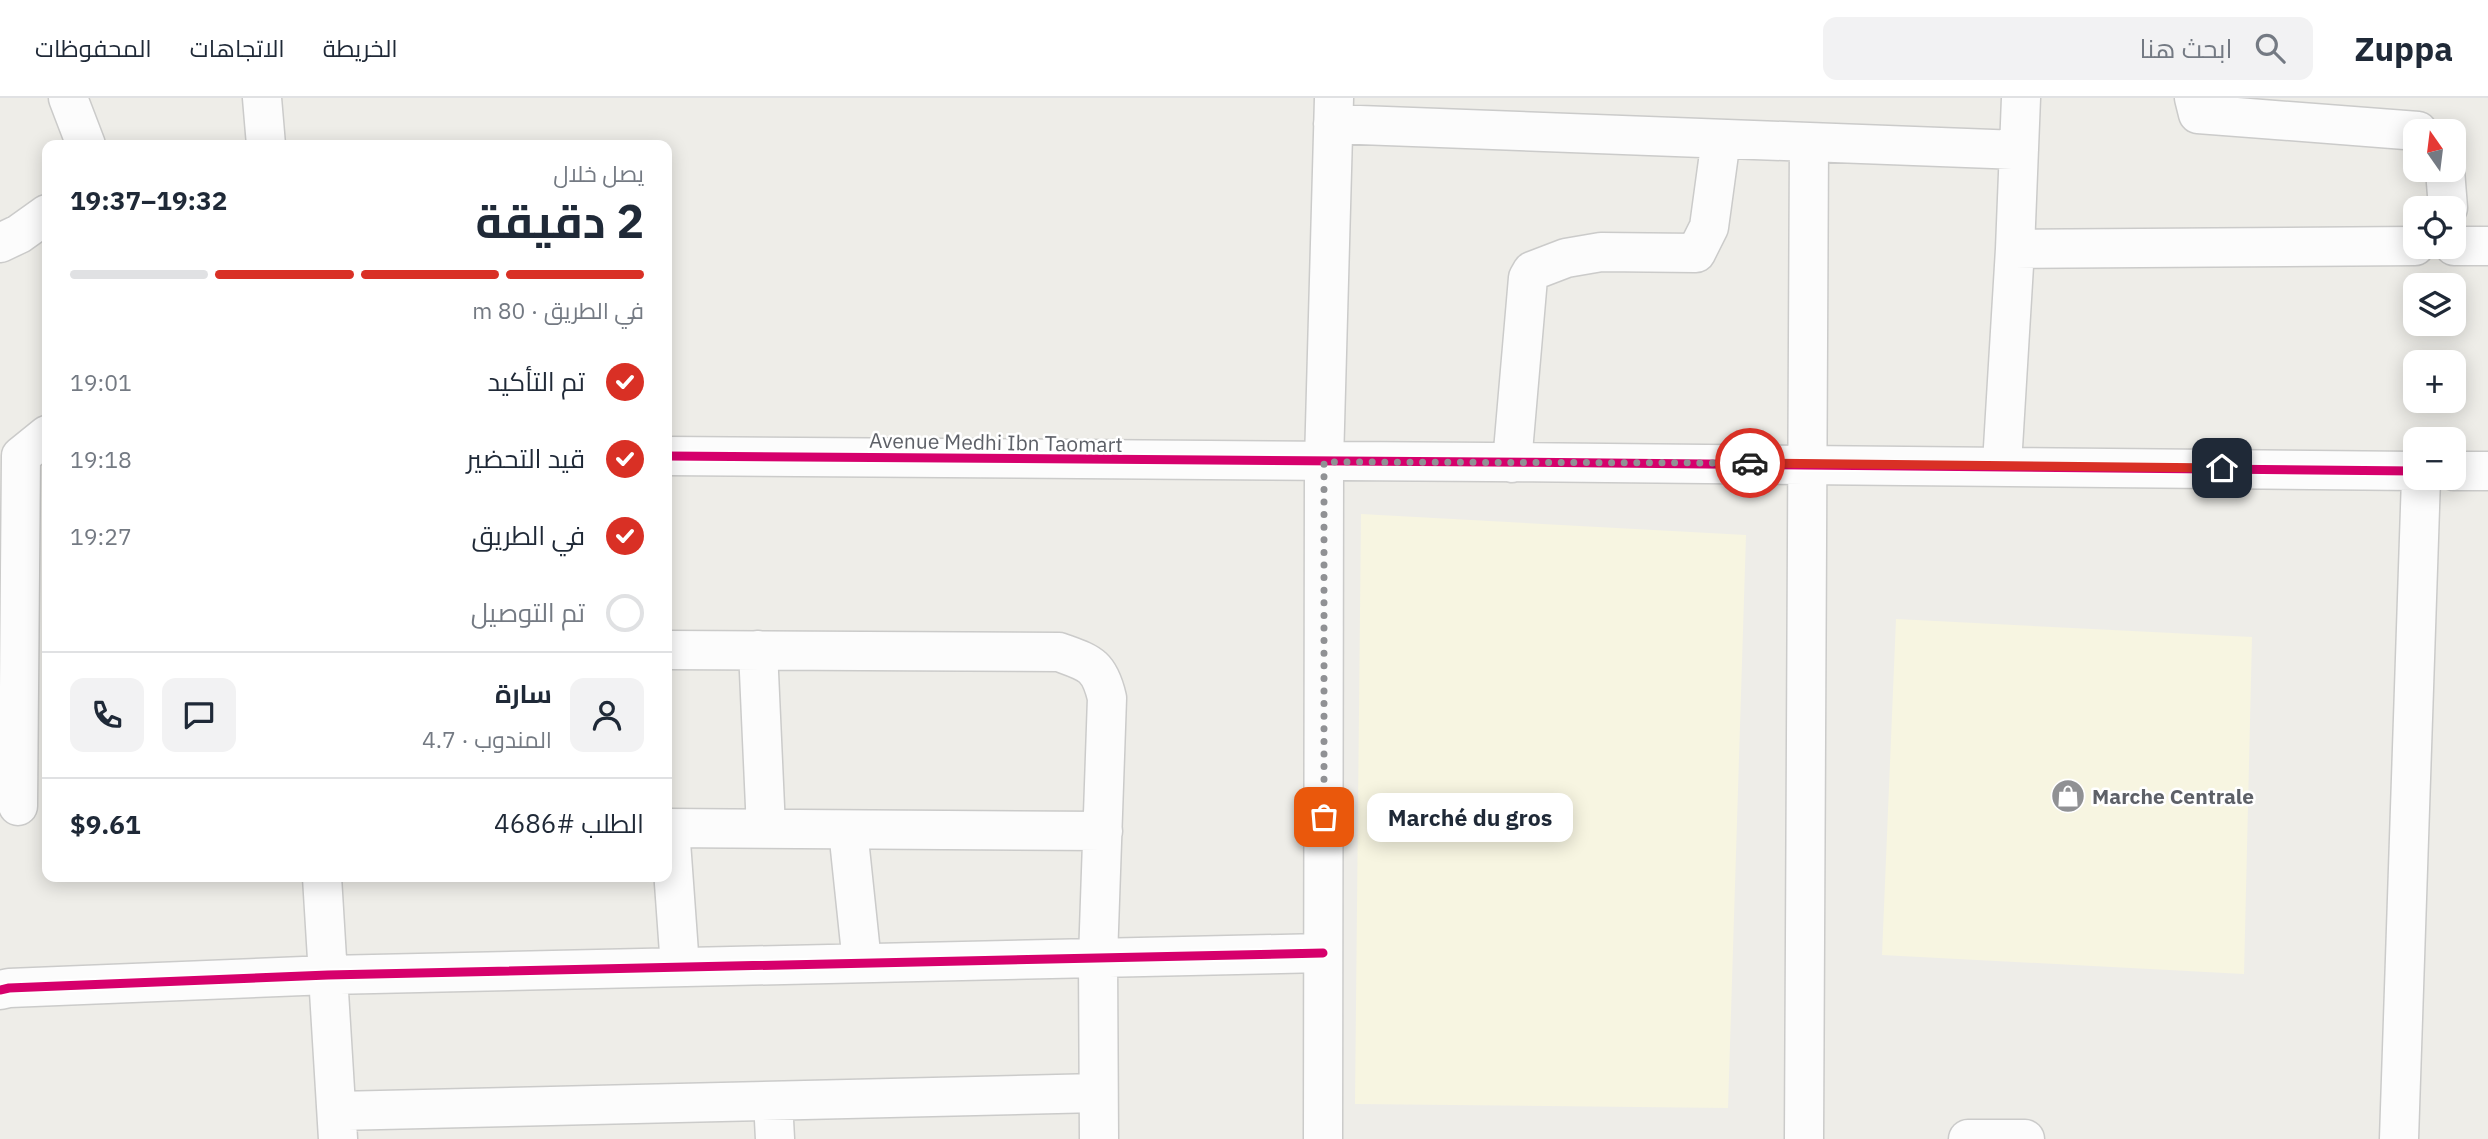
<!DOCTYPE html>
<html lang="ar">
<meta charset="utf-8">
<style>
:root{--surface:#fff;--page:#f2f2f3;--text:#1f2937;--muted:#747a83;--line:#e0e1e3;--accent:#d93025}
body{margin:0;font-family:"IBM Plex Sans",Cairo,sans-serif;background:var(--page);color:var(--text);direction:rtl;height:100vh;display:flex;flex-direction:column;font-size:26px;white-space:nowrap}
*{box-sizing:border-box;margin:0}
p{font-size:23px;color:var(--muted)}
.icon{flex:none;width:38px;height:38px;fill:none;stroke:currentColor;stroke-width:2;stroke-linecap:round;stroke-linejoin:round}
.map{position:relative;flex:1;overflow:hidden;direction:ltr}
.sheet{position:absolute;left:42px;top:42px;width:630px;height:742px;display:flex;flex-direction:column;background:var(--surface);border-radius:14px;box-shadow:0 4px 18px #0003;direction:rtl}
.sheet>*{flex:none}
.needle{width:46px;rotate:346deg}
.controls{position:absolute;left:2403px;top:21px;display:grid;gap:14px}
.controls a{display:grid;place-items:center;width:63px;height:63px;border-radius:14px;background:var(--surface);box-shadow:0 4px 18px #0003;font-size:35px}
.pin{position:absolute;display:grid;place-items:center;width:60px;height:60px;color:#fff;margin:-30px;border-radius:14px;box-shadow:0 4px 10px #0006}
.courier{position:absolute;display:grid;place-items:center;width:70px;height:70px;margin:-35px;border:5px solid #d93025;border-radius:50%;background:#fff;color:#222;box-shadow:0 2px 9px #0007}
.bubble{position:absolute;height:49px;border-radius:14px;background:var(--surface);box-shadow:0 4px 18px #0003;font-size:23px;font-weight:700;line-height:49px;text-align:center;direction:rtl}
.summary em{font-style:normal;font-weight:700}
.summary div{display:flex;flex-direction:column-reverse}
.summary{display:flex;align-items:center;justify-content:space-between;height:119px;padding:0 28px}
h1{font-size:46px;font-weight:700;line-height:52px}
.bar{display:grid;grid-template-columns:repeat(4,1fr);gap:10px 7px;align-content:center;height:84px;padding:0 28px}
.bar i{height:9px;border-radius:5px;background:var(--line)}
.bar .current{background:var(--accent)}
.bar p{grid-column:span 4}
.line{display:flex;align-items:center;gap:18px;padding:0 28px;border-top:2px solid var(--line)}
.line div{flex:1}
.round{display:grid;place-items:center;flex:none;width:74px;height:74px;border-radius:14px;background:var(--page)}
ol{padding:0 28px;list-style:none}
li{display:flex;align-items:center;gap:21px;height:77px}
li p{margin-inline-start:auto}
li .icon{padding:7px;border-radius:50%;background:var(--accent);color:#fff;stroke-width:4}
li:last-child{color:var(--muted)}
li i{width:38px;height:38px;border:4px solid var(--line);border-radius:50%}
header{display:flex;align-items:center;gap:42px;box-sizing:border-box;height:98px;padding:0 35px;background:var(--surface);border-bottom:2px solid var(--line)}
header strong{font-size:33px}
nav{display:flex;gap:38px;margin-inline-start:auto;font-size:24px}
.search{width:490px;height:63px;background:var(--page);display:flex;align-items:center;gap:18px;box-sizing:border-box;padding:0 24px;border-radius:14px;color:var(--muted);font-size:26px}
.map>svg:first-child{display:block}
</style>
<header>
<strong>Zuppa</strong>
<div class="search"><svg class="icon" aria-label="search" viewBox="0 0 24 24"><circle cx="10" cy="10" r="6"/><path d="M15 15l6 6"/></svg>ابحث هنا</div>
<nav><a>الخريطة</a><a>الاتجاهات</a><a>المحفوظات</a></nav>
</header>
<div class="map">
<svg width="2488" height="1041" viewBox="0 0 2488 1041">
<rect width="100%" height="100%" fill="#eeede8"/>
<!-- commercial -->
<path fill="#f7f5e1" d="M1361 416 1746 437 1728 1010 1355 1006Z
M1896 521 2252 539 2244 876 1882 857Z"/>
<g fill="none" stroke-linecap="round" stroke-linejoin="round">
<!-- minor casing -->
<g stroke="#cbcbca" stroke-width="41">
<path id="minor" d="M68 0 86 47
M262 0 266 47
M2194 0 2198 16 2418 33
M1333 26 1809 44
M2445 72 2448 110
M0 145 19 136 47 116
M2454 148H2488
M2015 151 2415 148
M667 358C1250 364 1832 364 2415 373
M1512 365 1528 180 1532 173 1566 160 1601 154 1696 155 1709 129 1721 41
M2002 366 2015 151 2021 0
M2454 373H2488
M667 552 1059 554C1089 565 1099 566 1107 600L1098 860 1099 1041
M758 552 766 731
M18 708 21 358 47 337
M667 730 1103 733
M670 730 680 869
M848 732 862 865
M322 779 338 1041
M0 892 9 890 328 877 1323 855
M773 1003 775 1041
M337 1013 1098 995
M1323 1041 1324 364 1334 0
M1804 1041 1809 44 2019 52
M1968 1041H2025
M2399 1041 2421 380"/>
</g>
<!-- minor -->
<use href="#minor" stroke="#fcfcfc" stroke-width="38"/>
<!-- cycleway casing -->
<g stroke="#fff" stroke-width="13">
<path id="cycleway" d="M667 358C1250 364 1832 364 2415 373
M0 892 9 890 328 877 1323 855"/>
</g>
<!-- cycleway -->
<use href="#cycleway" stroke="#d6006c" stroke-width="9"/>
</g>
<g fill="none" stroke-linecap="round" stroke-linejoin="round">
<!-- done -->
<path stroke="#909194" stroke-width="7" stroke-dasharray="0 12.6" d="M1324 719V364L1750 365"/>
<!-- route -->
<path stroke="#d93025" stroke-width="9" d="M1750 365 2222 370"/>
</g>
<!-- icons -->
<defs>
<g id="shop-disc" transform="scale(1.75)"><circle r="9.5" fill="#909194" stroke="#fff"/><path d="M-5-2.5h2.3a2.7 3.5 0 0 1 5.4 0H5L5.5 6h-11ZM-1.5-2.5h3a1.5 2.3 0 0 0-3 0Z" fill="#fff"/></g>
</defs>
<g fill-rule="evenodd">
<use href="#shop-disc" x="2068" y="698"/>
</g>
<g text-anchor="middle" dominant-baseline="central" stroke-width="5" stroke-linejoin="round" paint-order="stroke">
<!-- street labels -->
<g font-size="21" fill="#5d6067" stroke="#fff">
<text transform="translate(996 344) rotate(1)">Avenue Medhi Ibn Taomart</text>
</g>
<!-- poi labels -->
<g font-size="21" font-weight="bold" fill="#5d6067" stroke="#fff" text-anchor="start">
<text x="2092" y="698">Marche Centrale</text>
</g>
</g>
</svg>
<div class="controls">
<a><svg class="needle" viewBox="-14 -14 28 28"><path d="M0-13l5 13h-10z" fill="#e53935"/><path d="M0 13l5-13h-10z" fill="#747a83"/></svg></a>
<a><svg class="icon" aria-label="locate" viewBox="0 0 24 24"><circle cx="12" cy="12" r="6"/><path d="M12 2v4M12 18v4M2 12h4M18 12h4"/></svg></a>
<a><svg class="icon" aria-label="layers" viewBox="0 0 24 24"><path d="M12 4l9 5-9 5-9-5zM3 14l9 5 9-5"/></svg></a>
<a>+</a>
<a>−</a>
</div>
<div class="pin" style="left:1324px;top:719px;background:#ea580c"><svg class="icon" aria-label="bag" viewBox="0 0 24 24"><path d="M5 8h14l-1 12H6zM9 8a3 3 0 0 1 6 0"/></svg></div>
<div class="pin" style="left:2222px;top:370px;background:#1f2937"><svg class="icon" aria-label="home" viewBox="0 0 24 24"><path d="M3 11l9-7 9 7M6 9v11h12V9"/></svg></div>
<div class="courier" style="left:1750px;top:365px"><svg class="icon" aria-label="car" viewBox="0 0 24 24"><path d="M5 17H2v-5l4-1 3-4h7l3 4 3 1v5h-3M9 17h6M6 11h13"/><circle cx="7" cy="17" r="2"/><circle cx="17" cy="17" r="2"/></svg></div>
<div class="bubble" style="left:1367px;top:695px;width:206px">Marché du gros</div>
<section class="sheet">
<div class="summary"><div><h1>2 دقيقة</h1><p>يصل خلال</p></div><em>19:32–19:37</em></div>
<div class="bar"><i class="current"></i><i class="current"></i><i class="current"></i><i></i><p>في الطريق · 80 m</p></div>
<ol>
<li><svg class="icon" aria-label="check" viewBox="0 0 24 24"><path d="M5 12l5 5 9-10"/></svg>تم التأكيد<p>19:01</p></li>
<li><svg class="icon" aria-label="check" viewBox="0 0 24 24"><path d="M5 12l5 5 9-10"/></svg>قيد التحضير<p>19:18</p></li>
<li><svg class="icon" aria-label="check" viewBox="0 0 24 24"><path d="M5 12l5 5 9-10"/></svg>في الطريق<p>19:27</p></li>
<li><i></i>تم التوصيل</li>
</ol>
<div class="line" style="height:126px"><a class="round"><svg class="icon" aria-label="person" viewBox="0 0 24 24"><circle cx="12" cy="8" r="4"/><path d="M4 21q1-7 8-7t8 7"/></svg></a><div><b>سارة</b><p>المندوب · 4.7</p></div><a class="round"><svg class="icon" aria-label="chat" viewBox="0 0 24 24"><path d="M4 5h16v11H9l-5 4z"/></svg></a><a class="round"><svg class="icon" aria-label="phone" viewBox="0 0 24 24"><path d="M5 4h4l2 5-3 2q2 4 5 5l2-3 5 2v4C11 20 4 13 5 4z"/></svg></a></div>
<div class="line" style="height:91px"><div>الطلب #4686</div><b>$9.61</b></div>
</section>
</div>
